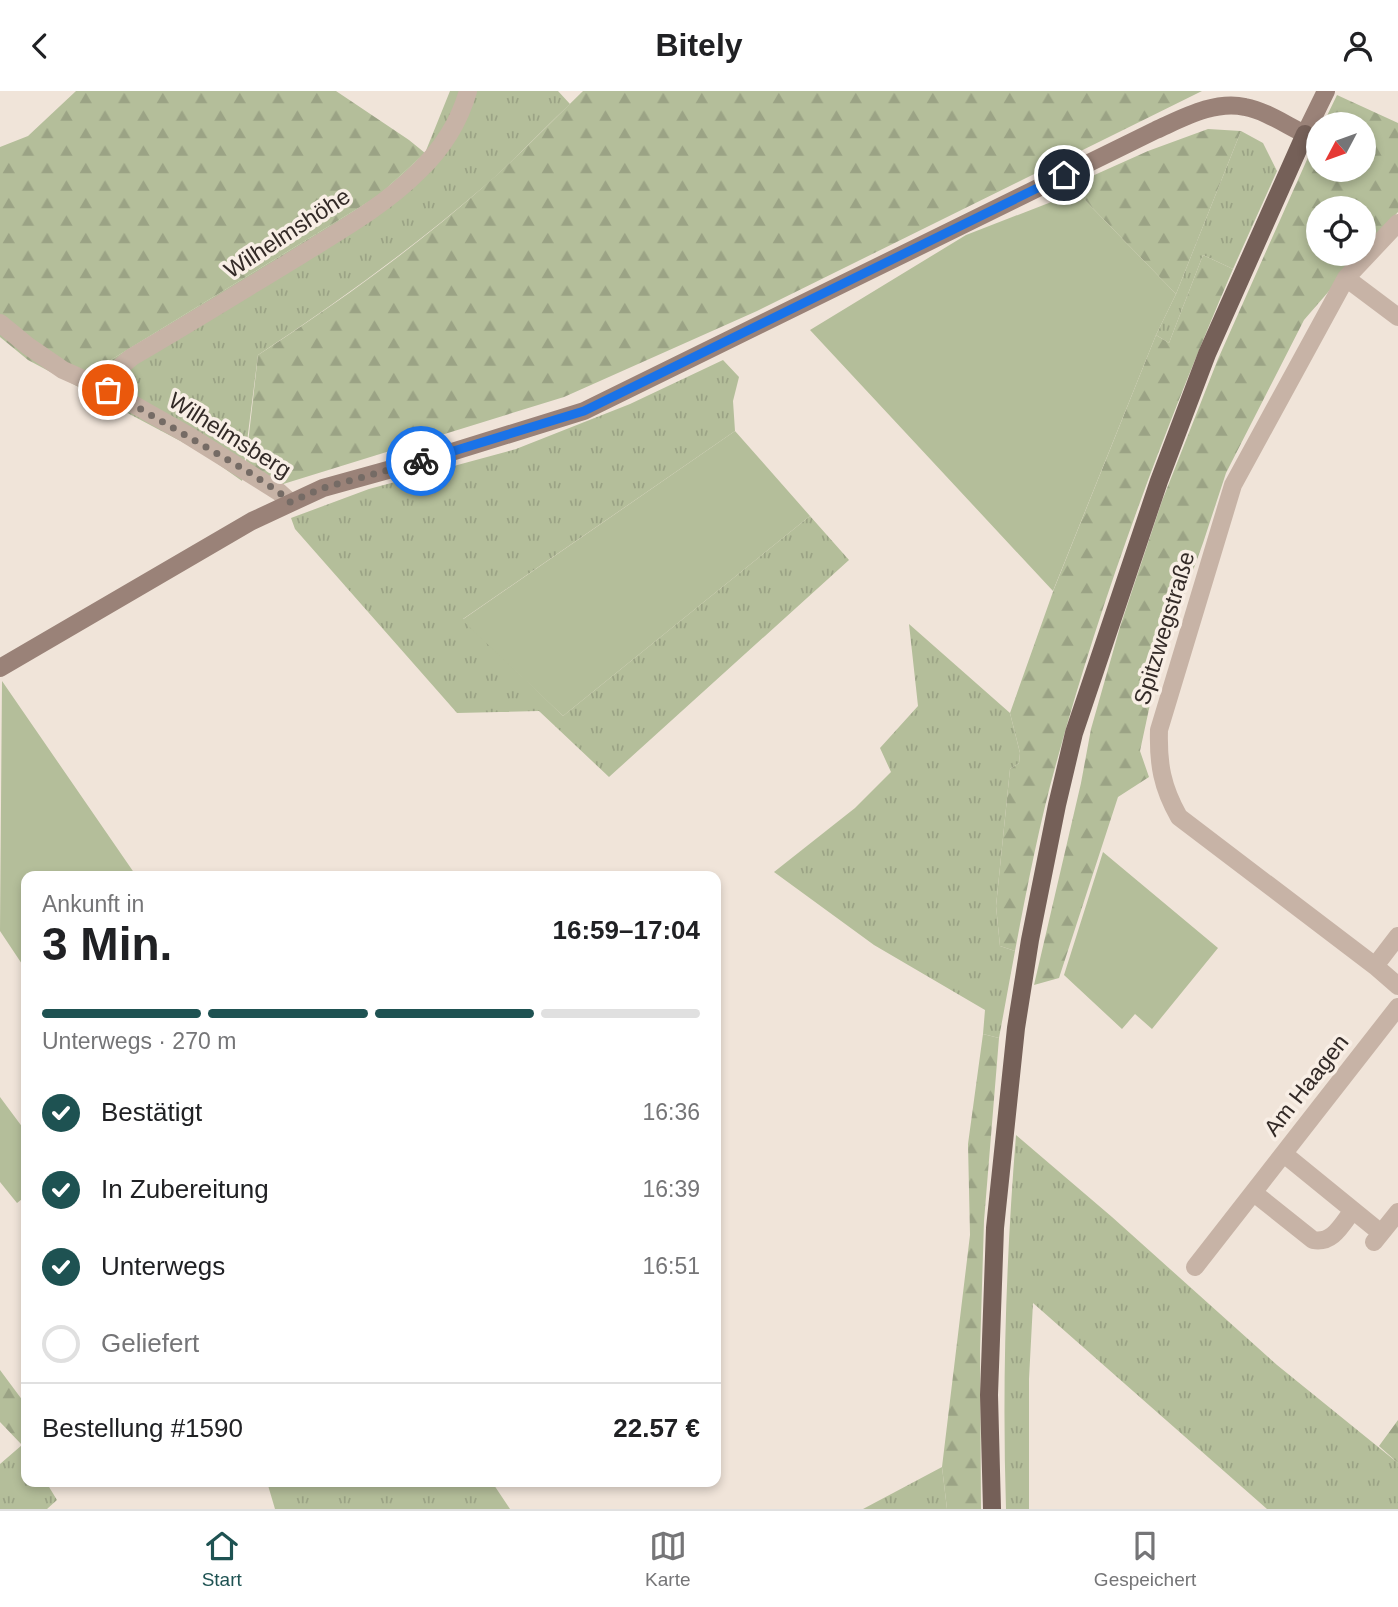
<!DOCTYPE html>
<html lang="de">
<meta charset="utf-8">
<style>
:root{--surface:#fff;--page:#f6f6f6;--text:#202124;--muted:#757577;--line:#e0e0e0;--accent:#1e5252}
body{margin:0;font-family:Helvetica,sans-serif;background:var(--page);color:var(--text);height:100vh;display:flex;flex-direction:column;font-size:26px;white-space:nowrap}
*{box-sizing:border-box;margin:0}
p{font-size:23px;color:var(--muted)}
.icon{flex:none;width:38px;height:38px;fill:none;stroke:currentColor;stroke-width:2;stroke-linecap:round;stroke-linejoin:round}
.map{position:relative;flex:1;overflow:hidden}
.details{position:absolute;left:21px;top:780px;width:700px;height:616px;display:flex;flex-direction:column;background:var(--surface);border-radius:14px;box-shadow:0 4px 10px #0003}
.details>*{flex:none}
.needle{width:46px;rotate:229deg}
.controls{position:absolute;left:1306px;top:21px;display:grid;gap:14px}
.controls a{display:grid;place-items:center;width:70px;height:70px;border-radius:50%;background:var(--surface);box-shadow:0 4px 10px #0003;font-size:35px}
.pin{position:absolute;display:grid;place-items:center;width:60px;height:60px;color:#fff;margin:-30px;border:4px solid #fff;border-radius:50%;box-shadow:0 2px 7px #0007}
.courier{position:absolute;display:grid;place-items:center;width:70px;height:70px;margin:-35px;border:5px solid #1a73e8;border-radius:50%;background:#fff;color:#222;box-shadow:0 2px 9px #0007}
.overview em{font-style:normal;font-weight:600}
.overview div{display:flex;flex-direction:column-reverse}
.overview{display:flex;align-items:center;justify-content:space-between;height:119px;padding:0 21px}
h1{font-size:46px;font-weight:600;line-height:52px}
.bar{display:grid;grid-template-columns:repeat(4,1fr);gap:10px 7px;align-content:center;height:84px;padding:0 21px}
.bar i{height:9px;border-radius:5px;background:var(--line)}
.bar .selected{background:var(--accent)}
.bar p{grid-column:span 4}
.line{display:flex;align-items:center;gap:18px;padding:0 21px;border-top:2px solid var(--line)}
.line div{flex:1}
ol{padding:0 21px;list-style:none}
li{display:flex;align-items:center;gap:21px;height:77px}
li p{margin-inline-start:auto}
li .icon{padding:7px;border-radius:50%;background:var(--accent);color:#fff;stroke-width:4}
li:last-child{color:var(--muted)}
li i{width:38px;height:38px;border:4px solid var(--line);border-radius:50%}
header{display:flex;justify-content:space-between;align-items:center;height:91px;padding:0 21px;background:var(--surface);font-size:32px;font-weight:600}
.dock{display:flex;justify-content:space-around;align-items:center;height:98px;border-top:2px solid var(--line);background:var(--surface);font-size:19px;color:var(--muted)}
.dock a{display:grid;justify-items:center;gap:4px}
.dock .selected{color:var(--accent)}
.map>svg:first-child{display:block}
</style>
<header><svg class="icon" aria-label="back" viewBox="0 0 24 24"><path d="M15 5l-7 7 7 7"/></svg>Bitely<svg class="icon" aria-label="person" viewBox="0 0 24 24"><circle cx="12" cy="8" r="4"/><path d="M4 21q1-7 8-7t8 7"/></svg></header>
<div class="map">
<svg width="1398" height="1418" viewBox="0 0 1398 1418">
<defs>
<pattern id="grass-tufts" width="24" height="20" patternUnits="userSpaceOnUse" patternTransform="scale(1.75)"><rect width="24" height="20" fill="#b4be9a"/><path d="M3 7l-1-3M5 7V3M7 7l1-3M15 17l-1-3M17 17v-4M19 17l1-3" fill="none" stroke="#9ba385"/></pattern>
<pattern id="forest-firs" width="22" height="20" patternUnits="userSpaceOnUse" patternTransform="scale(1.75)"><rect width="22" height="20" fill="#b4be9a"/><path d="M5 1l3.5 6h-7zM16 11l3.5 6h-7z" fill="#9ba385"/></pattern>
</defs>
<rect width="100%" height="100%" fill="#f0e4d9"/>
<!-- grass -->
<path fill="url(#grass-tufts)" d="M450 0H558L570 13C540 41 512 72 481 98 410 159 335 213 258 264L242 390 201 361 103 309 101 275 378 105 425 62Z
M1241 40 1263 52 1277 80 1233 178 1203 164 1169 252 1156 244 1176 203Z
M723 269 739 286 733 310 735 340 463 528 563 625 810 425 849 469 609 686 539 620 457 622 295 438 291 427 369 398 516 358 630 313Z
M909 533 1010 622 1020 662 1019 672 1010 678 996 815 1000 855 1015 860 999 947 983 943 985 919 874 854 774 781 855 717 891 681 880 657 918 615Z
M1016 1044 1112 1126 1277 1274 1398 1372V1418H1267L1033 1212 1029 1288V1418H1006C1002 1293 1006 1169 1016 1044Z
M22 1354 26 1360V1391H46L57 1409 47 1418H0V1373Z
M942 1376 947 1418H863Z
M267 1391H492L510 1418H275Z"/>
<!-- forest -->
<path fill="url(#forest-firs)" d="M76 0H336L409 49 425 62 378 105 101 275 103 309 28 269 0 246V56L28 45Z
M583 0H1202L757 220 564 306 280 394 246 370 258 264C336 213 412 159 482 97 517 67 550 32 583 0Z
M1337 4 1398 32V121L1363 160V117H1318V163H1361L1304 229 1226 382 1203 452 1158 576 1140 660 1149 686 1118 706 1059 887 1034 894 1081 692 1091 638 1120 536 1162 410 1218 268 1318 44V79H1363V33H1323Z
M1208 38 1241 40 1176 203 1077 101 1081 90 1148 60Z
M1203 164 1233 178C1164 339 1102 504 1056 673 1039 734 1027 797 1015 860L1000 855 996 815 1010 678 1019 672 1020 662 1010 622 1054 498 1156 244 1169 252Z
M983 943 999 947 984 1130 980 1260 981 1418H947L942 1376 970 1144 968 1053Z
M0 1279 26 1314V1351L22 1354 0 1331Z
M1398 1329V1372L1379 1355Z"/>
<!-- green -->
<path fill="#b4be9a" d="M1077 101 1176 203 1156 244 1053 500 810 239 966 144Z
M735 340 810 425 563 625 462 529Z
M2 590 137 786H26V879L0 840Z
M1103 761 1218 857 1152 938 1135 923 1122 938 1064 884Z
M0 1006 26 1041V1105L17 1112 0 1091Z"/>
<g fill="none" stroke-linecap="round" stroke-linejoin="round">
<!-- minor -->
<path stroke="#c7b3a6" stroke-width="18" d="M1398 132 1346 187 1233 394 1159 639C1158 673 1162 696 1179 726L1375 875 1398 895
M1346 187 1398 226
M0 232 28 255 63 279 108 299 186 343 279 401 290 411
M108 299 120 276 132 266C189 233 245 198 301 164 341 139 385 114 418 81 442 58 459 32 468 0
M1375 875 1398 845
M1284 1063 1381 1142
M1254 1102 1313 1149C1333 1153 1342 1133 1353 1119
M1374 1151 1398 1121
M1195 1176 1398 916"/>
<!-- secondary -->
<path stroke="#9a8278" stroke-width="18" d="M0 577 252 430 323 397 442 364 584 320 1156 39C1183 27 1215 9 1245 16 1266 20 1286 34 1305 43L1326 0"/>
<!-- primary -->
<path stroke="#756058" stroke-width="18" d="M992 1418 989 1304 995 1137 1016 937 1030 849 1057 714 1074 642 1159 390 1207 263 1305 43"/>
</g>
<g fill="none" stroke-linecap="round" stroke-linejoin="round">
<!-- done -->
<path stroke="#756b65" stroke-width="7" stroke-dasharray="0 12.6" d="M108 299 247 380 279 401 290 411 323 397 421 370"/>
<!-- route -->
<path stroke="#1a73e8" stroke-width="9" d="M421 370 584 320 1064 84"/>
</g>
<g text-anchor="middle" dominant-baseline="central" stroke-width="7" stroke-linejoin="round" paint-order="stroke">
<!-- street labels -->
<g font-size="23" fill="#332a27" stroke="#f8eee5">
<text transform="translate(287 142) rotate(-33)">Wilhelmshöhe</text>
<text transform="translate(230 344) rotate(32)">Wilhelmsberg</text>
<text transform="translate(1164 537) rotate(-73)">Spitzwegstraße</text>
<text transform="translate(1306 994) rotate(-52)">Am Haagen</text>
</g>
</g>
</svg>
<div class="controls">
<a><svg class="needle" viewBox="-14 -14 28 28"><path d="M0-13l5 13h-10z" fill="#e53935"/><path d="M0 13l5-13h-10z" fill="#757577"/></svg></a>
<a><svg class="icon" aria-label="locate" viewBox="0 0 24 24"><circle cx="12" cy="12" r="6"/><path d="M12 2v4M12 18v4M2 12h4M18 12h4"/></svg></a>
</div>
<div class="pin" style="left:108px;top:299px;background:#ea580c"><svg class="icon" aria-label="bag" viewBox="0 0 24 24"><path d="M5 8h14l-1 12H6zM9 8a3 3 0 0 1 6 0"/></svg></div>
<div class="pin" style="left:1064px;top:84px;background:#1f2937"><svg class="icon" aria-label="home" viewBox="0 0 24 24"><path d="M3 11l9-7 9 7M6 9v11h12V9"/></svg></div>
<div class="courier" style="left:421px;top:370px"><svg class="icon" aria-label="bike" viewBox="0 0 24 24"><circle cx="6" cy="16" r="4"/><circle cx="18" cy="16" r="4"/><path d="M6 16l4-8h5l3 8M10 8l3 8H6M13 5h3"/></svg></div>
<section class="details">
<div class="overview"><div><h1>3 Min.</h1><p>Ankunft in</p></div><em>16:59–17:04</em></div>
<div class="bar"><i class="selected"></i><i class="selected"></i><i class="selected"></i><i></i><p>Unterwegs · 270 m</p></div>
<ol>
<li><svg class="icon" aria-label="check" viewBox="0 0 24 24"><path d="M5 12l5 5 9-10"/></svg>Bestätigt<p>16:36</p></li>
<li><svg class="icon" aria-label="check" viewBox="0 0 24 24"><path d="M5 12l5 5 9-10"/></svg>In Zubereitung<p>16:39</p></li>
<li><svg class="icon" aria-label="check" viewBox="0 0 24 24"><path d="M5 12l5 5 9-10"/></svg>Unterwegs<p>16:51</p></li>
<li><i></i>Geliefert</li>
</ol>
<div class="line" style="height:91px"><div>Bestellung #1590</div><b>22.57 €</b></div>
</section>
</div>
<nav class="dock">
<a class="selected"><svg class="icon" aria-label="home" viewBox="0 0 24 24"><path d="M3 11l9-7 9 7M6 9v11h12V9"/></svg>Start</a>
<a><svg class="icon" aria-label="map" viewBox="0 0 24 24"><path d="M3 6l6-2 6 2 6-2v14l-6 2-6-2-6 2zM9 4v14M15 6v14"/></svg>Karte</a>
<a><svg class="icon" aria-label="saved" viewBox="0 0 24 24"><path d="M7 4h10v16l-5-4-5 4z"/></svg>Gespeichert</a>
</nav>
